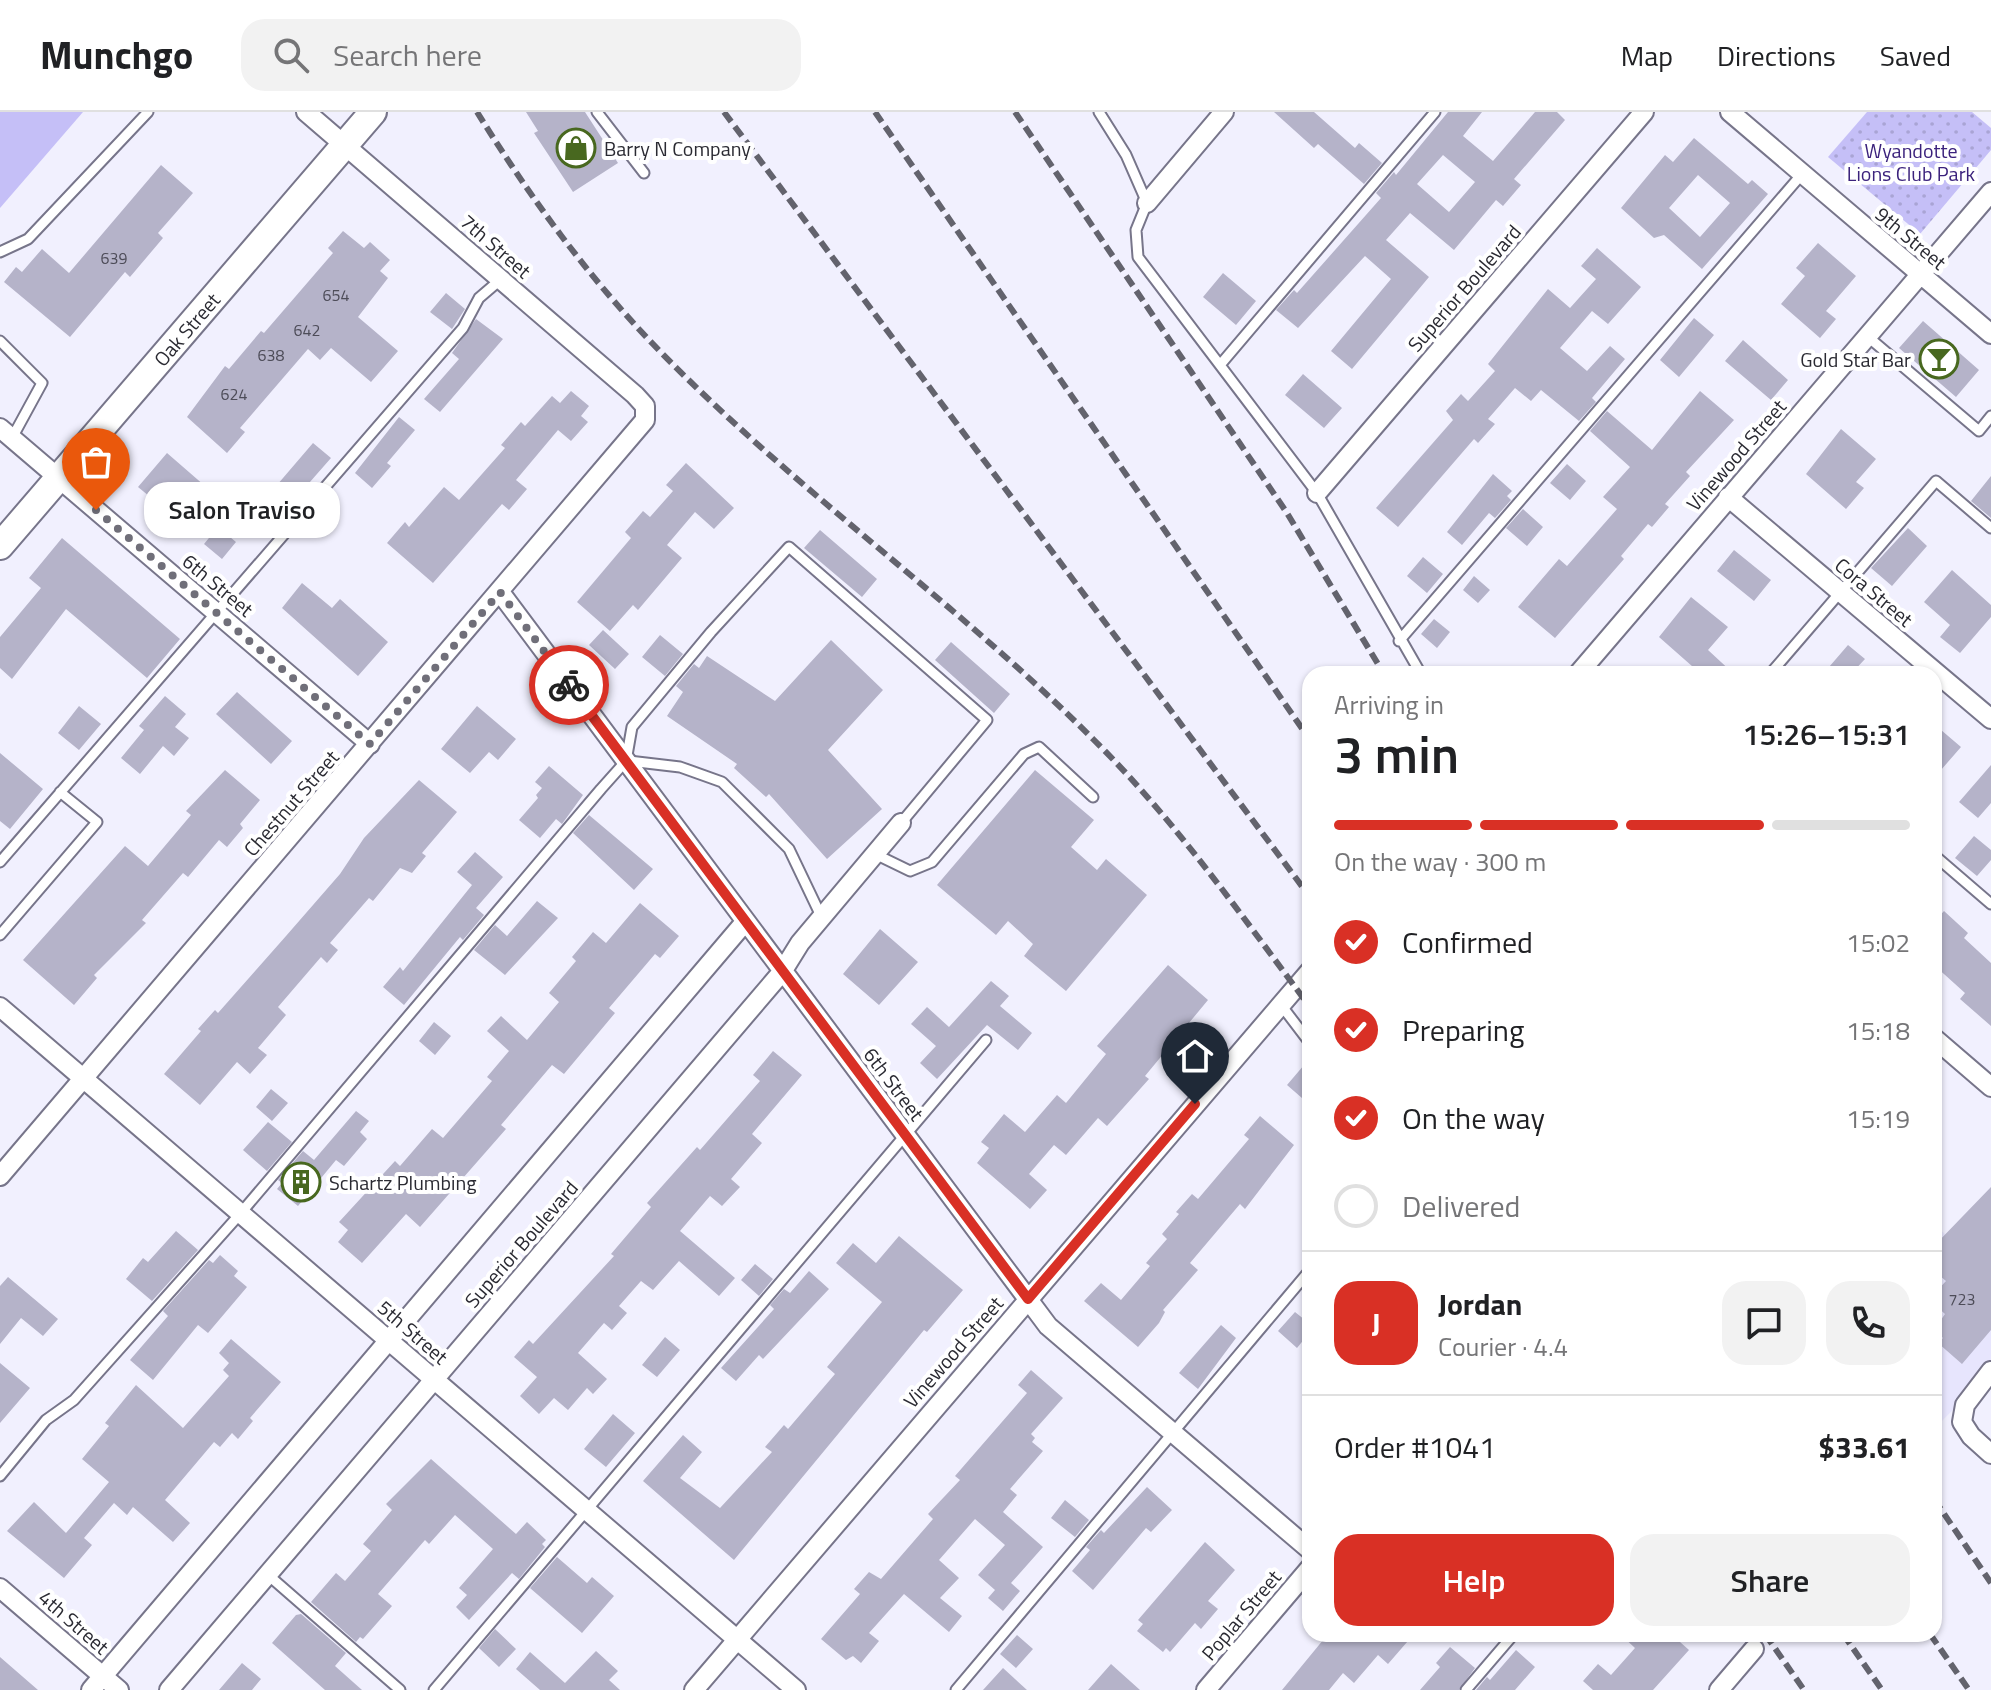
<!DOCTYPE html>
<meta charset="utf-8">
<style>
:root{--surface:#fff;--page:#f2f2f2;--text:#202124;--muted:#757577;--line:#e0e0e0;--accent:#d93025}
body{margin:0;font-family:"Titillium Web",sans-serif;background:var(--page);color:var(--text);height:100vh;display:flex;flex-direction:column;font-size:30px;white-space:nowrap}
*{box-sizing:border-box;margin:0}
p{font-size:26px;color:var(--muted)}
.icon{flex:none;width:44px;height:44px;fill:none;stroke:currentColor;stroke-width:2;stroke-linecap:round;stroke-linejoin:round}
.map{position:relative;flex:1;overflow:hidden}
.drawer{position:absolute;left:1302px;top:554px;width:640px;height:976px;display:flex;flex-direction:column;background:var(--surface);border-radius:24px;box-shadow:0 2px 6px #0004}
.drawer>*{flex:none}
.pin{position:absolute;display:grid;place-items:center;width:68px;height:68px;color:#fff;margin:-82px -34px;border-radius:50% 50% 50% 0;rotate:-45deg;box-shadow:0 0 8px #0007}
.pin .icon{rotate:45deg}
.courier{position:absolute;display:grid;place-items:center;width:80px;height:80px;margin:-40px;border:6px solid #d93025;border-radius:50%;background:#fff;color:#222;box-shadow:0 2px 10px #0007}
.bubble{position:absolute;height:56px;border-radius:24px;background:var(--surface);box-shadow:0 2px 6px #0004;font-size:26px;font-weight:600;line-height:56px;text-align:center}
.summary em{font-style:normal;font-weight:600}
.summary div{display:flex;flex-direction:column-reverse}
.summary{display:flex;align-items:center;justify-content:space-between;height:136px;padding:0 32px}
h1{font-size:52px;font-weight:600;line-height:60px}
.bar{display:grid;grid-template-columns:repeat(4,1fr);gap:12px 8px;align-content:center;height:96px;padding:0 32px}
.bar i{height:10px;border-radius:6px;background:var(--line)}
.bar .current{background:var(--accent)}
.bar p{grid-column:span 4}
.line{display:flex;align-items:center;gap:20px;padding:0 32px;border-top:2px solid var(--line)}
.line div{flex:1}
.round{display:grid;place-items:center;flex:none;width:84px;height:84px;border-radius:24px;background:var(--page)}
ol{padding:0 32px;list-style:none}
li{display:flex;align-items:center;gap:24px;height:88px}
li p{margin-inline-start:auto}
li .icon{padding:8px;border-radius:50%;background:var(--accent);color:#fff;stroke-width:4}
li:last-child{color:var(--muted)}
li i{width:44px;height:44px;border:4px solid var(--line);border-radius:50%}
.button{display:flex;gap:16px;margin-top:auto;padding:16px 32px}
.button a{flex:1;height:92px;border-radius:24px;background:var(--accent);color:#fff;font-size:32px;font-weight:600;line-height:92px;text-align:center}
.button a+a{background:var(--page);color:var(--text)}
header{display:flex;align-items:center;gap:48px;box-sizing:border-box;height:112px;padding:0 40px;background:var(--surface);border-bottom:2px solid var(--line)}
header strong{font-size:38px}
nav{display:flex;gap:44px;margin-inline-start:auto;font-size:28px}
.search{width:560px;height:72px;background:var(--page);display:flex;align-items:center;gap:20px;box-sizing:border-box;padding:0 28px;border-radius:24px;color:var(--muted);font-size:30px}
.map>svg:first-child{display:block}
</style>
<header>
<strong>Munchgo</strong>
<div class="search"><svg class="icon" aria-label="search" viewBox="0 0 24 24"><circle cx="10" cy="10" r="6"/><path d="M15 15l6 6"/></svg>Search here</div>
<nav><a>Map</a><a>Directions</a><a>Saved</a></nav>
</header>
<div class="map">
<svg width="1991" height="1578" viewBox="0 0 1991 1578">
<defs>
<pattern id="park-dots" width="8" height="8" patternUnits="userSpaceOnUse" patternTransform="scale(2)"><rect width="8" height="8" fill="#c5bff7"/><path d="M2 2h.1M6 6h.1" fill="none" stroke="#a9a4d4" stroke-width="1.8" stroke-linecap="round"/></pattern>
</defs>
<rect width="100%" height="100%" fill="#f1f0fe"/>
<!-- built -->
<path fill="#e7e5fd" d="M1934 1113 1991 1159V1259L1934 1317Z"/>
<!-- park -->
<path fill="url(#park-dots)" d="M1867 0H1972L1991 16V38L1920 122 1828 45Z"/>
<!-- pitch -->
<path fill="#c5bff7" d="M0 0H83L0 96Z"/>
<!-- building -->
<path fill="#b5b3c9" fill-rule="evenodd" d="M526 0H585L618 51 573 80 534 21 538 19Z
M1274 0H1314L1355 36 1359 31 1382 51 1364 72 1318 32 1314 36Z
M1448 0H1482L1463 24 1493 49 1535 0H1557L1565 8 1514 67 1521 73 1503 94 1496 88 1454 138 1410 101 1386 128 1429 165 1352 257 1331 239 1391 167 1365 144 1298 216 1276 198 1294 178 1297 181 1381 86 1376 81 1394 60 1396 63ZM1443 43 1475 70 1449 100 1417 72Z
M1694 26 1748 72 1752 68 1768 82 1702 157 1664 123 1654 126 1621 96 1665 43 1673 50ZM1698 63 1730 91 1700 125 1669 96Z
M161 53 193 81 158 121 163 126 130 165 125 160 70 225 4 170 16 155 22 160 42 137 69 161Z
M343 119 364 136 370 130 390 148 380 159 388 166 358 205 398 239 371 270 331 236 320 248 308 237 240 316 245 320 227 341 187 305 225 254 229 257 261 219 264 221 333 141 328 136Z
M1818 131 1856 164 1826 199 1836 207 1820 226 1781 192 1805 164 1796 156Z
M1597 136 1641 175 1608 212 1592 199 1560 236 1587 259 1610 234 1625 247 1592 286 1596 290 1579 309 1541 278 1531 289 1515 276 1488 307 1495 312 1478 331 1474 327 1398 415 1376 396 1453 308 1446 299 1461 282 1468 289 1495 259 1488 252 1548 177 1570 196 1596 167 1581 154Z
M1223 161 1256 189 1236 213 1203 185Z
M446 181 465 197 452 217 430 200Z
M1694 206 1714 223 1679 265 1660 248Z
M476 207 503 227 440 300 424 287 459 247 452 241Z
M1923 209 1979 258 1956 285 1899 236Z
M1743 228 1788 268 1771 288 1725 249Z
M1303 262 1342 296 1324 316 1285 283Z
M571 279 589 294 581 304 588 310 571 329 558 318 516 368 527 377 509 398 502 392 433 471 387 431 405 410 409 415 444 375 459 388 505 336 501 333 521 310 525 314 552 284 560 291Z
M1700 279 1734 308 1686 360 1690 364 1665 392 1669 395 1652 415 1648 412 1621 444 1624 447 1555 526 1518 495 1559 447 1567 454 1617 397 1603 385 1630 355 1590 319 1607 299 1652 338Z
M399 305 415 318 387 351 391 354 372 376 355 361Z
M1841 317 1876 347 1856 370 1864 376 1846 397 1806 362Z
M313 331 331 346 288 395 271 380Z
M167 341 205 374 177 407 138 375Z
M686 351 734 396 714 417 695 400 667 433 682 446 638 498 633 493 610 519 577 490 631 426 625 420 643 399 650 405 673 379 666 373Z
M1567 352 1586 369 1570 388 1550 371Z
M1493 362 1512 379 1507 384 1511 388 1495 406 1489 401 1462 433 1447 420Z
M1991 364V406L1971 389Z
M1523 397 1543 415 1527 434 1506 416Z
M218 415 236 430 222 447 204 432Z
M1908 416 1927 434 1892 474 1871 456Z
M820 418 877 467 862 485 804 436Z
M62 426 180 527 147 566 66 497 12 567 0 556V525L41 476 29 466Z
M1734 438 1771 468 1754 489 1717 459Z
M1423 445 1443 462 1427 481 1407 464Z
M1952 458 1991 493V505L1960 541 1940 525 1950 513 1924 490Z
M1474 464 1490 478 1478 491 1463 478Z
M302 471 332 496 340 487 388 530 358 564 282 496Z
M1691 485 1728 515 1708 538 1734 562H1701L1659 525Z
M1434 507 1450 520 1437 536 1421 522Z
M603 518 629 542 615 557 589 533Z
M660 523 683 542 665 564 642 545Z
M831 528 883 578 828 638 882 697 827 747 769 682 766 685 734 656 737 652 667 604 683 580 676 574 694 552 699 556 707 544 775 589Z
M951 530 1010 582 994 601 935 548Z
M1848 533 1865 547 1851 562H1823Z
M237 580 292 629 271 652 216 602Z
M165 584 186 602 175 615 189 626 174 644 163 634 140 662 121 646 144 618 139 614Z
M79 594 101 612 79 638 58 621Z
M477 594 516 627 498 648 489 640 470 661 441 637Z
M1934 612 1961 635 1934 666Z
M0 641 43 677 10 717 0 709Z
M1991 653V691L1978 706 1959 690Z
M549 654 583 683 562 712 556 707 540 726 519 708 538 686 536 683 542 676 535 670Z
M225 658 260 688 240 712 243 716 227 735 219 728 188 765 183 761 142 808 146 811 94 863 97 866 74 893 23 848 125 734 148 754 191 703 186 699Z
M1035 658 1094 708 1071 735 1097 758 1106 747 1147 783 1066 879 1024 844 1033 832 1008 809 996 823 937 773Z
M419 668 457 700 422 741 426 744 412 761 400 756 373 789 369 786 330 831 338 838 327 851 321 845 278 895 286 903 258 936 267 943 250 962 237 950 200 993 164 962 201 919 198 917 215 898 218 901 286 824 340 762 364 726Z
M589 703 653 757 634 778 573 721Z
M1974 724 1991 738V748L1977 764 1955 746Z
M475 740 503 765 476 796 484 803 463 828 460 825 404 893 383 875 400 855 403 859 472 773 457 760Z
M537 789 558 806 505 863 474 838 495 813 507 824Z
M640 791 679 824 660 846 655 842 609 896 615 901 564 962 552 953 501 1013 506 1017 420 1115 406 1102 362 1151 338 1130 348 1118 339 1110 395 1049 400 1054 432 1017 443 1026 492 969 487 965 509 939 487 919 501 904 527 928 559 890 549 881 576 849 572 845 593 820 606 831Z
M1944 799 1968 821 1964 826 1991 851V914L1960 887 1965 881 1934 853V810Z
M880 817 918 850 879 893 843 862Z
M1168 853 1208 888 1145 964 1149 967 1107 1014 1098 1006 1066 1043 1054 1033 1029 1062 1047 1078 1030 1097 977 1051 989 1036 981 1030 1004 1002 1025 1020 1057 983 1066 991 1106 942 1097 934Z
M991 869 1009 884 1000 894 1032 921 1018 938 987 913 937 967 920 951 936 934 911 912 927 895 949 915Z
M434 910 451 924 435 943 419 929Z
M773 939 802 963 752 1022 762 1031 731 1067 740 1075 722 1094 710 1084 680 1119 735 1166 719 1184 679 1149 653 1178 641 1169 619 1194 627 1201 612 1218 604 1211 578 1241 607 1267 593 1282 587 1276 568 1298 554 1286 539 1302 520 1284 537 1265 514 1245 529 1228 533 1232 614 1144 611 1142 651 1095 647 1091 697 1035 700 1038 760 969 753 963Z
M1310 946V993L1287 973Z
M271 977 288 991 272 1009 256 995Z
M356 999 369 1009 360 1020 367 1027 344 1054 336 1048 298 1094 277 1077 282 1071 278 1068 303 1039 314 1048Z
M1260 1004 1294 1033 1245 1097 1240 1092 1190 1151 1198 1158 1163 1198 1165 1200 1159 1211 1138 1235 1084 1189 1101 1171 1121 1188 1150 1154 1146 1151 1167 1127 1162 1122 1179 1102 1176 1100 1192 1082 1198 1087 1249 1027 1244 1023Z
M268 1010 292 1030 267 1059 243 1038Z
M1991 1075V1218L1962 1252 1938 1231 1943 1226 1934 1218 1945 1202 1934 1192V1182L1946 1169 1934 1159V1134Z
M176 1119 198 1138 152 1189 126 1167 143 1146 148 1150Z
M899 1124 963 1178 927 1220 924 1218 734 1448 643 1369 683 1323 702 1340 680 1366 720 1396 772 1340 765 1335 784 1313 788 1317 835 1262 827 1255 882 1190 836 1151 853 1131 876 1151Z
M220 1143 238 1159 234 1164 247 1175 208 1221 198 1213 153 1268 130 1248 168 1204 163 1199 209 1148 213 1151Z
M755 1152 773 1167 759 1184 741 1168Z
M809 1159 829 1177 763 1247 759 1243 736 1269 721 1256 774 1197 770 1193 784 1177 790 1181Z
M8 1165 58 1207 43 1224 21 1206 0 1232V1174Z
M1295 1200 1310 1212V1220L1297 1236 1278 1219Z
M1221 1213 1236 1226 1198 1277 1179 1261Z
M665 1225 680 1238 657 1265 642 1253Z
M231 1227 281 1270 250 1306 253 1309 238 1327 232 1321 220 1335 214 1330 165 1388 190 1411 173 1430 133 1395 127 1403 114 1391 84 1426 92 1433 64 1466 7 1419 34 1390 66 1421 109 1370 82 1347 109 1314 105 1311 136 1273 183 1316 229 1264 223 1258 229 1251 219 1241Z
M0 1251 30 1276 0 1311Z
M1031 1258 1063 1286 1031 1322 1035 1326 1032 1330 1043 1339 1010 1377 1017 1383 1003 1400 1043 1435 1011 1471 1020 1479 1003 1499 988 1486 995 1478 978 1463 1005 1433 975 1407 939 1448 959 1466 940 1486 962 1504 949 1520 904 1482 869 1521 879 1529 861 1551 853 1544 846 1548 821 1527 860 1482 854 1477 869 1460 881 1467 933 1407 928 1402 960 1368 955 1364 1027 1281 1018 1273Z
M613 1302 635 1321 606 1355 584 1337Z
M431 1347 516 1422 527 1410 546 1428 542 1432 545 1435 519 1467 512 1461 469 1508 456 1495 467 1483 459 1476 493 1437 455 1403 429 1432 425 1428 378 1482 392 1494 363 1527 360 1525 356 1530 311 1490 336 1461 345 1469 371 1439 363 1432 392 1398 386 1392Z
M1147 1375 1172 1398 1151 1420 1146 1416 1093 1478 1072 1459 1090 1438 1086 1435 1101 1418 1104 1421Z
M1065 1388 1089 1408 1075 1425 1051 1406Z
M1205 1430 1235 1458 1208 1489 1218 1497 1201 1517 1195 1511 1170 1540 1166 1536 1163 1540 1137 1519 1143 1512 1138 1508Z
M557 1445 587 1471 592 1465 614 1484 582 1521 530 1476Z
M301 1502 346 1541 335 1554 362 1578H325L272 1531 296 1503Z
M495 1517 516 1537 499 1555 479 1536Z
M1328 1522H1414L1388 1552 1378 1543 1354 1571 1343 1561 1329 1578H1282Z
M1620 1522H1671L1689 1538 1653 1578H1593L1583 1569 1598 1552 1611 1563 1635 1536Z
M1017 1523 1033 1537 1016 1556 1000 1542Z
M1450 1535 1475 1556 1459 1578H1420L1440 1555 1436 1551Z
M1516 1538 1535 1555 1515 1578H1476L1487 1565 1490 1568Z
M596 1539 618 1559 609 1568 620 1578H540L516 1557 530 1540 565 1571Z
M0 1545 38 1578H0Z
M242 1551 261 1567 252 1578H219Z
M1111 1552 1140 1578H1088Z
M1003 1556 1027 1578H983Z"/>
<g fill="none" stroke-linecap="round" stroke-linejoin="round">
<!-- lane casing -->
<g stroke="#77758a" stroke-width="13">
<path id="lane" d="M597 0 644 61
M1099 0 1126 43 1147 91 1136 118 1138 145 1317 381 1421 562
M0 140 28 127 148 0
M1867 224 1979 319 1991 304
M0 229 42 271 12 326
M1220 253 1435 0
M1399 529 1802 62
M1770 562 1936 369 1991 416
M629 649 680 655 722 670 789 737 821 804
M875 742 910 759 932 750 1024 642 1039 635 1093 685
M1934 743 1991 792
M0 750 463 216 479 186 500 168
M0 823 97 710 60 680
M1281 893 1310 931
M0 1364 46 1308 74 1288 240 1102 601 677 626 649 632 615 711 520 789 435 987 608 901 711
M267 1462 400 1578
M434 1578 986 928
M956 1578 1310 1158
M1466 1578 1514 1522"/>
</g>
<!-- street casing -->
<g stroke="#77758a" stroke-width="22">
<path id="street" d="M1730 0 1991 222
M1147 91 1224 0
M0 316 370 632
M1317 381 1644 0
M1728 385 1991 607
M500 480 1048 1214 1310 1438
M1578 562 1991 80
M0 895 796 1578
M1934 926 1991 975
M0 1064 645 308V294L635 283 306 0
M1991 1259 1965 1293 1962 1310 1971 1324 1991 1342
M0 1476 119 1578
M91 1578 745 810
M169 1578 782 860 800 831 901 711
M694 1578 1310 859
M1206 1578 1310 1456
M1719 1578 1754 1537"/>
</g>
<!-- secondary casing -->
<g stroke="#77758a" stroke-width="30">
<g id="secondary">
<path id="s1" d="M0 434 373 0"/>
</g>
</g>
<!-- lane -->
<use href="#lane" stroke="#fff" stroke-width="9"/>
<!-- street -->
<use href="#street" stroke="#fff" stroke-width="18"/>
<!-- secondary -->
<use href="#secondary" stroke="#fff" stroke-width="26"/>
<!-- rail -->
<path stroke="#63636d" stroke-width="6" stroke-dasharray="12 6" stroke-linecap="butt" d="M477 0C528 82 585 161 652 231 789 374 953 487 1093 627 1175 708 1241 803 1310 895
M724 0 1310 785
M875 0 1310 628
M1015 0 1287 401 1384 562
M1934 1387 1991 1471
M1765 1522 1804 1578
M1843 1522 1882 1578
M1930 1522 1969 1578"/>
</g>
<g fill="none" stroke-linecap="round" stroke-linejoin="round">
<!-- done -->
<path stroke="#706f79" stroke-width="8" stroke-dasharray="0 14.4" d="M96 398 370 632 500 480 569 573"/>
<!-- route -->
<path stroke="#d93025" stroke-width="10" d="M569 573 1028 1187 1195 992"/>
</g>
<!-- icons -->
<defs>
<g id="shop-ring" transform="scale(2)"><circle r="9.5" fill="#fff" stroke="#48681f" stroke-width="1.5"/><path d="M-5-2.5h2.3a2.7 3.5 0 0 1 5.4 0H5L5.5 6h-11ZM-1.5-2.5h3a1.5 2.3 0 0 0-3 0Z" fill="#48681f"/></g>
<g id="bar-ring" transform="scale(2)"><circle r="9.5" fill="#fff" stroke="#48681f" stroke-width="1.5"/><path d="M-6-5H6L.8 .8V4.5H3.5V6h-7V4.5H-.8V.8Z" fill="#48681f"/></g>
<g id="building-ring" transform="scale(2)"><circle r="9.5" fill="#fff" stroke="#48681f" stroke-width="1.5"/><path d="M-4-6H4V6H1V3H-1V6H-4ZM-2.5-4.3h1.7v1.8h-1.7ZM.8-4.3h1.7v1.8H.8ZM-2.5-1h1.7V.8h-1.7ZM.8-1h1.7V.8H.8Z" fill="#48681f"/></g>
</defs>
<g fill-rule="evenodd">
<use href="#shop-ring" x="576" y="36"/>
<use href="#bar-ring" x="1939" y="247"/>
<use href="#building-ring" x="301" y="1070"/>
</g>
<g text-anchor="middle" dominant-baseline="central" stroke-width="8" stroke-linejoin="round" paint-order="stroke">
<!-- number labels -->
<g font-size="16" fill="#4d4c58">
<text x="114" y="146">639</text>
<text x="336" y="183">654</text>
<text x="307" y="218">642</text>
<text x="271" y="243">638</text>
<text x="234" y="282">624</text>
<text x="1962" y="1187">723</text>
</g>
<!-- poi labels -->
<g font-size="20" fill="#2a2a32" stroke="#fff" text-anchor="start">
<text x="604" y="36">Barry N Company</text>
<text x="1911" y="247" text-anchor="end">Gold Star Bar</text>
<text x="329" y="1070">Schartz Plumbing</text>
</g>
<!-- park labels -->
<g font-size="20" fill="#3b227c" stroke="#fff">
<text x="1911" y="38">Wyandotte<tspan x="1911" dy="23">Lions Club Park</tspan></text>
</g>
<!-- street labels -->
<g font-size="20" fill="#2a2a32" stroke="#fff">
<text transform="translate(1911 126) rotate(40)">9th Street</text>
<text transform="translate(496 134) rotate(41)">7th Street</text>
<text transform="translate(1464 176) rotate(-49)">Superior Boulevard</text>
<text stroke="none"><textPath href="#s1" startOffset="286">Oak Street</textPath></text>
<text transform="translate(1736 343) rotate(-49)">Vinewood Street</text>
<text transform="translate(218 473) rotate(40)">6th Street</text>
<text transform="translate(1874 480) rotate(40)">Cora Street</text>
<text transform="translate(291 691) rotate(-49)">Chestnut Street</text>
<text transform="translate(894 972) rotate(53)">6th Street</text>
<text transform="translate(521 1132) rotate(-49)">Superior Boulevard</text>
<text transform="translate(413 1220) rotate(41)">5th Street</text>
<text transform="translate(953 1240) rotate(-49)">Vinewood Street</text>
<text transform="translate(1241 1503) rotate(-50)">Poplar Street</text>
<text transform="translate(74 1510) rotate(41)">4th Street</text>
</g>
</g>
</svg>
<div class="pin" style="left:96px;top:398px;background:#ea580c"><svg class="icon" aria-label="bag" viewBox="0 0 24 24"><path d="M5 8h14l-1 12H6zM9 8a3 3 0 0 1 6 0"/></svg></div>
<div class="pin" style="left:1195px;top:992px;background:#1f2937"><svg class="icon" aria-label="home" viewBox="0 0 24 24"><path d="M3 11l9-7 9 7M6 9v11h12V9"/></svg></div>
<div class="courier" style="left:569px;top:573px"><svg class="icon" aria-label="bike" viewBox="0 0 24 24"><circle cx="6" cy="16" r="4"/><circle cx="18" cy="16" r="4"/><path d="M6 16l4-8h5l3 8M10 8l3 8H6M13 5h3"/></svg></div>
<div class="bubble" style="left:144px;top:370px;width:196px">Salon Traviso</div>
<section class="drawer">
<div class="summary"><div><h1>3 min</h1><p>Arriving in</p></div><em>15:26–15:31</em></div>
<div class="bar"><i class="current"></i><i class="current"></i><i class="current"></i><i></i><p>On the way · 300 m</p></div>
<ol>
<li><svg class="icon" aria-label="check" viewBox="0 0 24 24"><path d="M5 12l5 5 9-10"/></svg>Confirmed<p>15:02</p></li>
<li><svg class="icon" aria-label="check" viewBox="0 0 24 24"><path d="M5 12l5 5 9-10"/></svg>Preparing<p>15:18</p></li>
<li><svg class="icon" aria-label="check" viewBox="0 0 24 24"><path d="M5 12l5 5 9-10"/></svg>On the way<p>15:19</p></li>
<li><i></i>Delivered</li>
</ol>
<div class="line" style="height:144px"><b class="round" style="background:var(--accent);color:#fff">J</b><div><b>Jordan</b><p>Courier · 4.4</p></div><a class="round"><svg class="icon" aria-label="chat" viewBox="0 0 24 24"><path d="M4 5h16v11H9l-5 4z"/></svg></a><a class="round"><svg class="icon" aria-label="phone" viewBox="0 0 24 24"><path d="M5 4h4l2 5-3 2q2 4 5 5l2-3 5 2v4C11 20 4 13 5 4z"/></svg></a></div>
<div class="line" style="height:104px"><div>Order #1041</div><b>$33.61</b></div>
<div class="button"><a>Help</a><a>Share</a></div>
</section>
</div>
